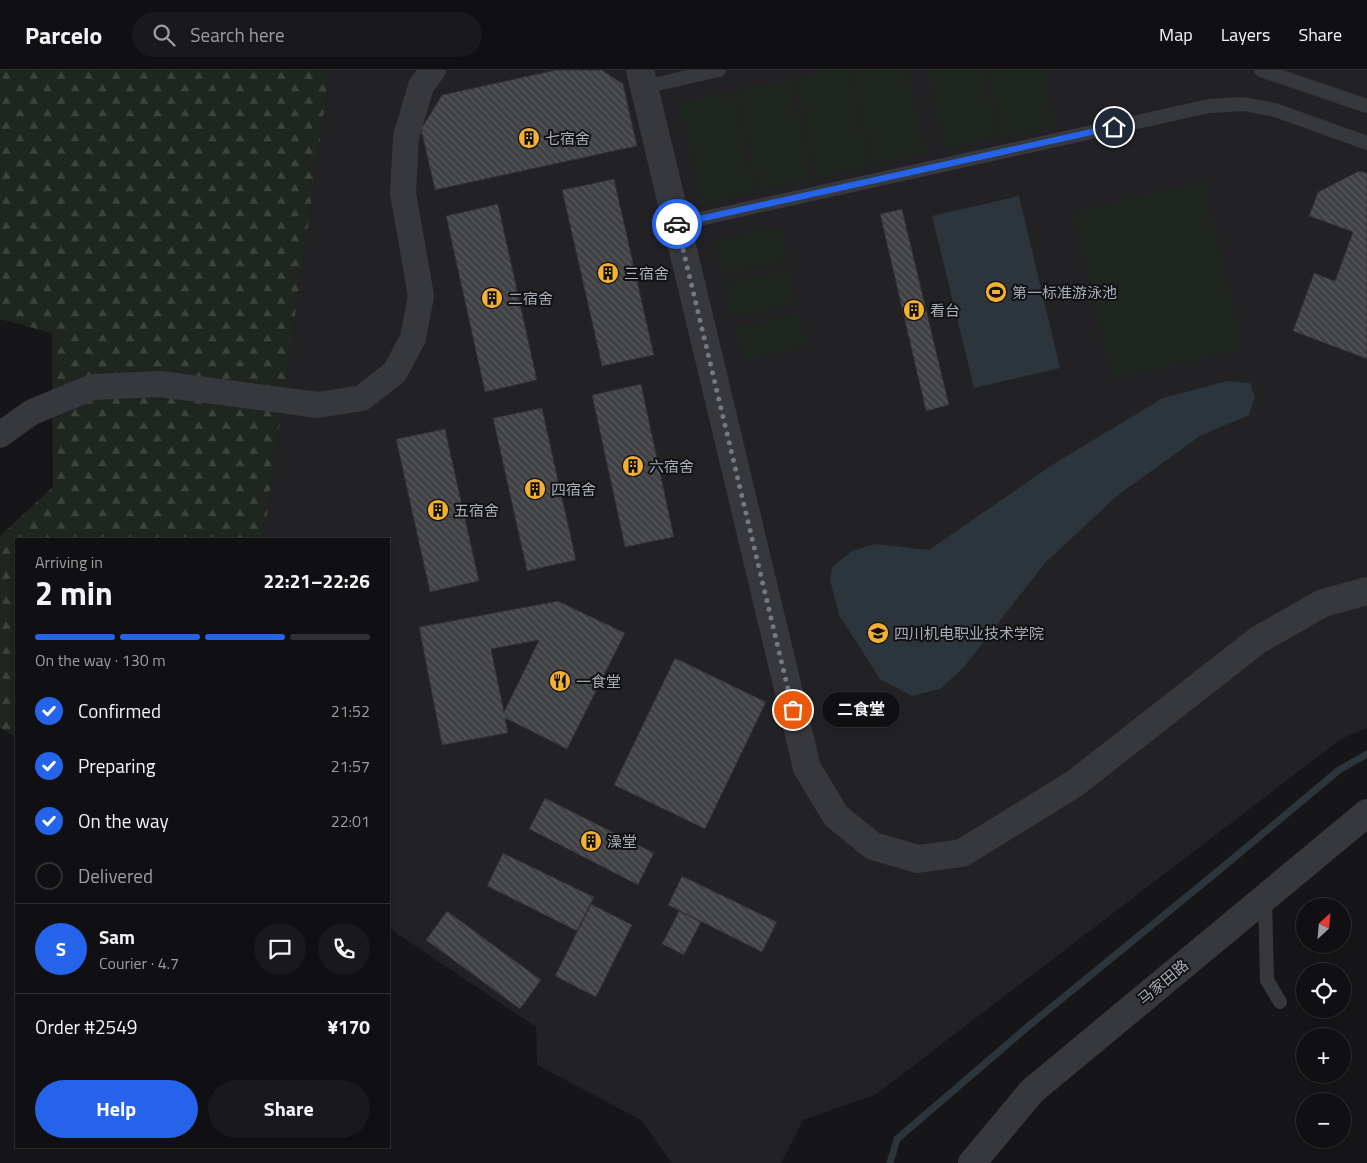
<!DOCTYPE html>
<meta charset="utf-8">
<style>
:root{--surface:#101012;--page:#19191b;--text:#f1f3f6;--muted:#9c9d9f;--line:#303032;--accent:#2563eb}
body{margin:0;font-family:"Titillium Web","Noto Sans SC",sans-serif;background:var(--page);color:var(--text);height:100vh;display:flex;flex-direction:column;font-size:19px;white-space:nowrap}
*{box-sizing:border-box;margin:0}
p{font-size:16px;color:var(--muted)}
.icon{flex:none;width:28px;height:28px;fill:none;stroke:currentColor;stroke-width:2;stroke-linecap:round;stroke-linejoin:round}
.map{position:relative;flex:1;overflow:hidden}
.drawer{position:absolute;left:15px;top:468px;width:375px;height:610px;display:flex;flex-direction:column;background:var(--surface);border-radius:0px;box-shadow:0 2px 8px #0003,0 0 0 1px var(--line)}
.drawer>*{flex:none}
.needle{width:32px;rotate:26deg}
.tools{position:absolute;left:1296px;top:828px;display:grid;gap:10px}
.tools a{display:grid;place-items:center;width:55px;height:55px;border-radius:50%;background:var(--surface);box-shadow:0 2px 8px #0003,0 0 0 1px var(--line);font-size:25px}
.pin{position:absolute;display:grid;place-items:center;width:42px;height:42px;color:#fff;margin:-21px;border:2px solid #fff;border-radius:50%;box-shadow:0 1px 5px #0007}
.courier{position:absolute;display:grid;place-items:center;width:50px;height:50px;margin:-25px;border:4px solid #2563eb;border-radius:50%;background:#fff;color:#222;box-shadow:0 1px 6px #0007}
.bubble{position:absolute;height:35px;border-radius:18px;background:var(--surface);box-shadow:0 2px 8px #0003,0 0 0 1px var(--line);font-size:16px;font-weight:700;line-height:35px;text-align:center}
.summary em{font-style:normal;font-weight:700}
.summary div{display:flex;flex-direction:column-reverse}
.summary{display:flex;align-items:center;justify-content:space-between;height:85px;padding:0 20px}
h1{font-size:32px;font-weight:700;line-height:38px}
.bar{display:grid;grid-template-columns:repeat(4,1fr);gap:8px 5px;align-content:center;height:60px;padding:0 20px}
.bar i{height:6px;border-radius:4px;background:var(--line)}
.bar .on{background:var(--accent)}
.bar p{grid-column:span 4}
.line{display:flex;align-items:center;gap:12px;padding:0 20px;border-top:1px solid var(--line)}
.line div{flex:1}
.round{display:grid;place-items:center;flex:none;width:52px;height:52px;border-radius:26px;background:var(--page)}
ol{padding:0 20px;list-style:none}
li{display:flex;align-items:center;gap:15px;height:55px}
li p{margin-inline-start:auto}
li .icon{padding:5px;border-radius:50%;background:var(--accent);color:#fff;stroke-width:4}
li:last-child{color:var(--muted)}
li i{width:28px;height:28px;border:2px solid var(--line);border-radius:50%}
.cta{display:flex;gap:10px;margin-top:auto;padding:10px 20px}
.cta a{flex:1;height:58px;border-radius:30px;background:var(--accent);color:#fff;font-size:20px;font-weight:700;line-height:58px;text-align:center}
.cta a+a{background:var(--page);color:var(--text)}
header{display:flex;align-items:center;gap:30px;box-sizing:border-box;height:70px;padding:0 25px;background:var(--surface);border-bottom:1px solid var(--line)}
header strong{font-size:24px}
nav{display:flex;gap:28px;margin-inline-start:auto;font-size:18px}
.search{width:350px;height:45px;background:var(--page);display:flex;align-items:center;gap:12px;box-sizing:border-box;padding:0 18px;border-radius:28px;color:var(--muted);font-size:19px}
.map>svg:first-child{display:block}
</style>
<header>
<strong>Parcelo</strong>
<div class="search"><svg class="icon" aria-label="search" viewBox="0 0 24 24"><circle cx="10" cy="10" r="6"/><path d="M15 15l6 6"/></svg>Search here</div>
<nav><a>Map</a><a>Layers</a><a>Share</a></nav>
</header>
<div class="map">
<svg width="1367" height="1093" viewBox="0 0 1367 1093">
<defs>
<pattern id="forest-firs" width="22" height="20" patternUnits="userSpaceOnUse" patternTransform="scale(1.25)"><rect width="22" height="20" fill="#1e261f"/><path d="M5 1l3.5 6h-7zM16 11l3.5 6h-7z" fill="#3c433d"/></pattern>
<pattern id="building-back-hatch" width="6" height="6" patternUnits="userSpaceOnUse" patternTransform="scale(1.25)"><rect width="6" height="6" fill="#404145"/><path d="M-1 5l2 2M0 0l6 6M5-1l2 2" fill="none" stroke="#595a5e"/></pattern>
</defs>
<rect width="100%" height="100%" fill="#161618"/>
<!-- built -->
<path fill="#222225" d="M330 0H1367V658L1341 669 875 1025 803 1050 781 1093H672L641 1050 537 995 536 957 389 858V469H267L265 458Z"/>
<!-- forest -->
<path fill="url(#forest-firs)" d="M0 0H330L265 458 267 469H16V667L0 658V466L53 417 52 263 0 249Z"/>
<!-- park -->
<path fill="#1e261f" d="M830 0H848L870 96 817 108 795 8Z
M852 0H907L926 83 874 95Z
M927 0H983L998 68 945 79Z
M988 0H1044L1056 55 1003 67Z
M790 9 812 109 759 121 737 21Z
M733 22 755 122 702 133 680 33Z
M1204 112 1243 279 1112 309 1073 142Z
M779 156 787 189 723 205 715 171Z
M789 199 797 233 733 248 725 215Z
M799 243 807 276 743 291 735 258Z"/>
<!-- water -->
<path fill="#2c353c" d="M1019 126 1060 298 974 318 932 146Z
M1227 311 1250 313 1255 327 1249 345 1200 366 1118 425 1045 493 964 597 940 619 912 626 880 609 839 545 830 510 833 496 852 481 875 474 929 480 1052 395 1163 328Z"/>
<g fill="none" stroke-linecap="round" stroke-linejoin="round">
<!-- stream -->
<path stroke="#2c353c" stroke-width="7" d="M890 1093 897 1069 1031 954 1223 797 1339 700 1367 684"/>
</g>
<!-- building -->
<path fill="url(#building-back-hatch)" stroke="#303034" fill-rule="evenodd" d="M556 0H602L623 14 637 76 435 120 421 59 442 25Z
M1359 101 1367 103V289L1293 261 1314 203 1335 211 1353 162 1309 146 1318 122Z
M614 109 654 285 602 296 562 120Z
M498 134 537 310 485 322 446 146Z
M902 139 949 335 926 341 880 144Z
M641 314 674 467 625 477 592 325Z
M542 338 576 490 527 501 493 348Z
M445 359 479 511 430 522 396 369Z
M558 531 625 563 567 679 505 648 508 663 442 675 419 557ZM539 570 504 642 491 579Z
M675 588 766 632 705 759 614 715Z
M545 728 654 783 638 815 529 759Z
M503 783 594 827 577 861 487 816Z
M682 806 777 852 762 882 668 835Z
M591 834 632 855 596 927 555 906Z
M447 841 541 910 520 939 426 870Z
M679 841 701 852 684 885 662 874Z"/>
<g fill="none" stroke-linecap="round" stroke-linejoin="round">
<!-- service -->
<path stroke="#37383d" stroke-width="14" d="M1261 0 1367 36
M644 17 719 0
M677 154 1209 36 1244 34 1275 40 1367 73
M1265 828 1267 910 1280 932"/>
<!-- minor -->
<path stroke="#37383d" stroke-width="26" d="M0 365 32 342 93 317 160 314 318 335 362 328 395 302 413 268 421 226 403 123 406 67 421 16 433 0"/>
<!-- tertiary -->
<path stroke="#37383d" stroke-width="28" d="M640 0 807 698 836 746 873 776 918 789 962 783 1074 714 1258 570 1323 533 1367 521
M972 1093 1032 1021 1367 743"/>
</g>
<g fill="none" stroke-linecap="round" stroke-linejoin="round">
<!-- done -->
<path stroke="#757880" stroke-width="5" stroke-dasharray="0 9" d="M677 154 793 640"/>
<!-- route -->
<path stroke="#2563eb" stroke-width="6" d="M677 154 1114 57"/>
</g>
<!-- icons -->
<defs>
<g id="building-disc" transform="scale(1.125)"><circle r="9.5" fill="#f2b134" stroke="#111113"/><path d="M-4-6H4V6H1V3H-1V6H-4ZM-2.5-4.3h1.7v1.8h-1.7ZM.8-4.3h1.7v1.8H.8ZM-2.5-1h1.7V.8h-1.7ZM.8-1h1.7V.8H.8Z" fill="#111"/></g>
<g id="stadium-disc" transform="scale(1.125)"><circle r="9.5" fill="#f2b134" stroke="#111113"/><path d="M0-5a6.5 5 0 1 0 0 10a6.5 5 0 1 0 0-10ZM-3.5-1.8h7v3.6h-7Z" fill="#111"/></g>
<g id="university-disc" transform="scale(1.125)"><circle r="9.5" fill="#f2b134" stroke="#111113"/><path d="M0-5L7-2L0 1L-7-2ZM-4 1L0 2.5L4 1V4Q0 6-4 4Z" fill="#111"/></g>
<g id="restaurant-disc" transform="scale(1.125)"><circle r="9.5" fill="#f2b134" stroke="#111113"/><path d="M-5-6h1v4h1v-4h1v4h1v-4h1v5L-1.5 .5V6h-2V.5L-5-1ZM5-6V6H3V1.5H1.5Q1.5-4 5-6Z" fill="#111"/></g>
</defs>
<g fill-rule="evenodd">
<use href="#building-disc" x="529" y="68"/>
<use href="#building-disc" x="608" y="203"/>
<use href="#stadium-disc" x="996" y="222"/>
<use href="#building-disc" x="492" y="228"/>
<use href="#building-disc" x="914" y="240"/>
<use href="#building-disc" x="633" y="396"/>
<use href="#building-disc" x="535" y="419"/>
<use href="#building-disc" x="438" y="440"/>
<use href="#university-disc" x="878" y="563"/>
<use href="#restaurant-disc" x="560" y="611"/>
<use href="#building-disc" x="591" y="771"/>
</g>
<g text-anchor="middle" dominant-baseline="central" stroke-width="4" stroke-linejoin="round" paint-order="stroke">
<!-- poi labels -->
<g font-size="15" fill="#a8adb8" stroke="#111113" text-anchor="start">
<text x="545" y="68">七宿舍</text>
<text x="624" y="203">三宿舍</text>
<text x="1012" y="222">第一标准游泳池</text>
<text x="508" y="228">二宿舍</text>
<text x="930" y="240">看台</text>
<text x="649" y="396">六宿舍</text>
<text x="551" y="419">四宿舍</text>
<text x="454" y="440">五宿舍</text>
<text x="894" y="563">四川机电职业技术学院</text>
<text x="576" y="611">一食堂</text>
<text x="607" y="771">澡堂</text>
</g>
<!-- street labels -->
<g font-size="15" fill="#a8adb8" stroke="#111113">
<text transform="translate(1163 912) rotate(-40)">马家田路</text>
</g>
</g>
</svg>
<div class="tools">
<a><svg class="needle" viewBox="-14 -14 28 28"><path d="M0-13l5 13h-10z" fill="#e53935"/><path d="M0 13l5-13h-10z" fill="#9c9d9f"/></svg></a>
<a><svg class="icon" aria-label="locate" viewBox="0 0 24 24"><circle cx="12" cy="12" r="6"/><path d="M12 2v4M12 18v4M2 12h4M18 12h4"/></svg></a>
<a>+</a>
<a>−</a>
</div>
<div class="pin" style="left:793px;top:640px;background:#ea580c"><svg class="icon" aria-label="bag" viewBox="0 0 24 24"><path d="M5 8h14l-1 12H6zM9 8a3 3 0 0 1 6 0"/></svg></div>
<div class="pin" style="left:1114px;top:57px;background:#1f2937"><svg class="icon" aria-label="home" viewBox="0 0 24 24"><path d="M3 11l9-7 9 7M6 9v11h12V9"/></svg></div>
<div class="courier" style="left:677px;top:154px"><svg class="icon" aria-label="car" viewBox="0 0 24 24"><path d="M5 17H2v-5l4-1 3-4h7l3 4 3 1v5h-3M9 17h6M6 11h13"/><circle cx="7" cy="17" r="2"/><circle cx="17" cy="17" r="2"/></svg></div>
<div class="bubble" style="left:822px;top:622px;width:78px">二食堂</div>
<section class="drawer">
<div class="summary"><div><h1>2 min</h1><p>Arriving in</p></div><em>22:21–22:26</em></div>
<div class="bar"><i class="on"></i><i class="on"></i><i class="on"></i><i></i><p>On the way · 130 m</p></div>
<ol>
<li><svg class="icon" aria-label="check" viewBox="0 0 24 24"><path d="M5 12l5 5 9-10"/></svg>Confirmed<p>21:52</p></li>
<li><svg class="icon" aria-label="check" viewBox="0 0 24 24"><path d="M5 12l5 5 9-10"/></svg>Preparing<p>21:57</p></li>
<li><svg class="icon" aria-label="check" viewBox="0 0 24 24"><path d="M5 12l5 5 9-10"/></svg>On the way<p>22:01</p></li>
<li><i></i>Delivered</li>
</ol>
<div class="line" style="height:90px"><b class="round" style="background:var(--accent);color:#fff">S</b><div><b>Sam</b><p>Courier · 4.7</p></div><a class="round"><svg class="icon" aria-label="chat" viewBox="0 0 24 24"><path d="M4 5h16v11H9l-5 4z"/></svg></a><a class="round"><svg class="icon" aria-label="phone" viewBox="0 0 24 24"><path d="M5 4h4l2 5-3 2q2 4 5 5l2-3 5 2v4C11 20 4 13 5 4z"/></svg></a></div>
<div class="line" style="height:65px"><div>Order #2549</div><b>¥170</b></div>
<div class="cta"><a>Help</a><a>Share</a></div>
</section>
</div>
